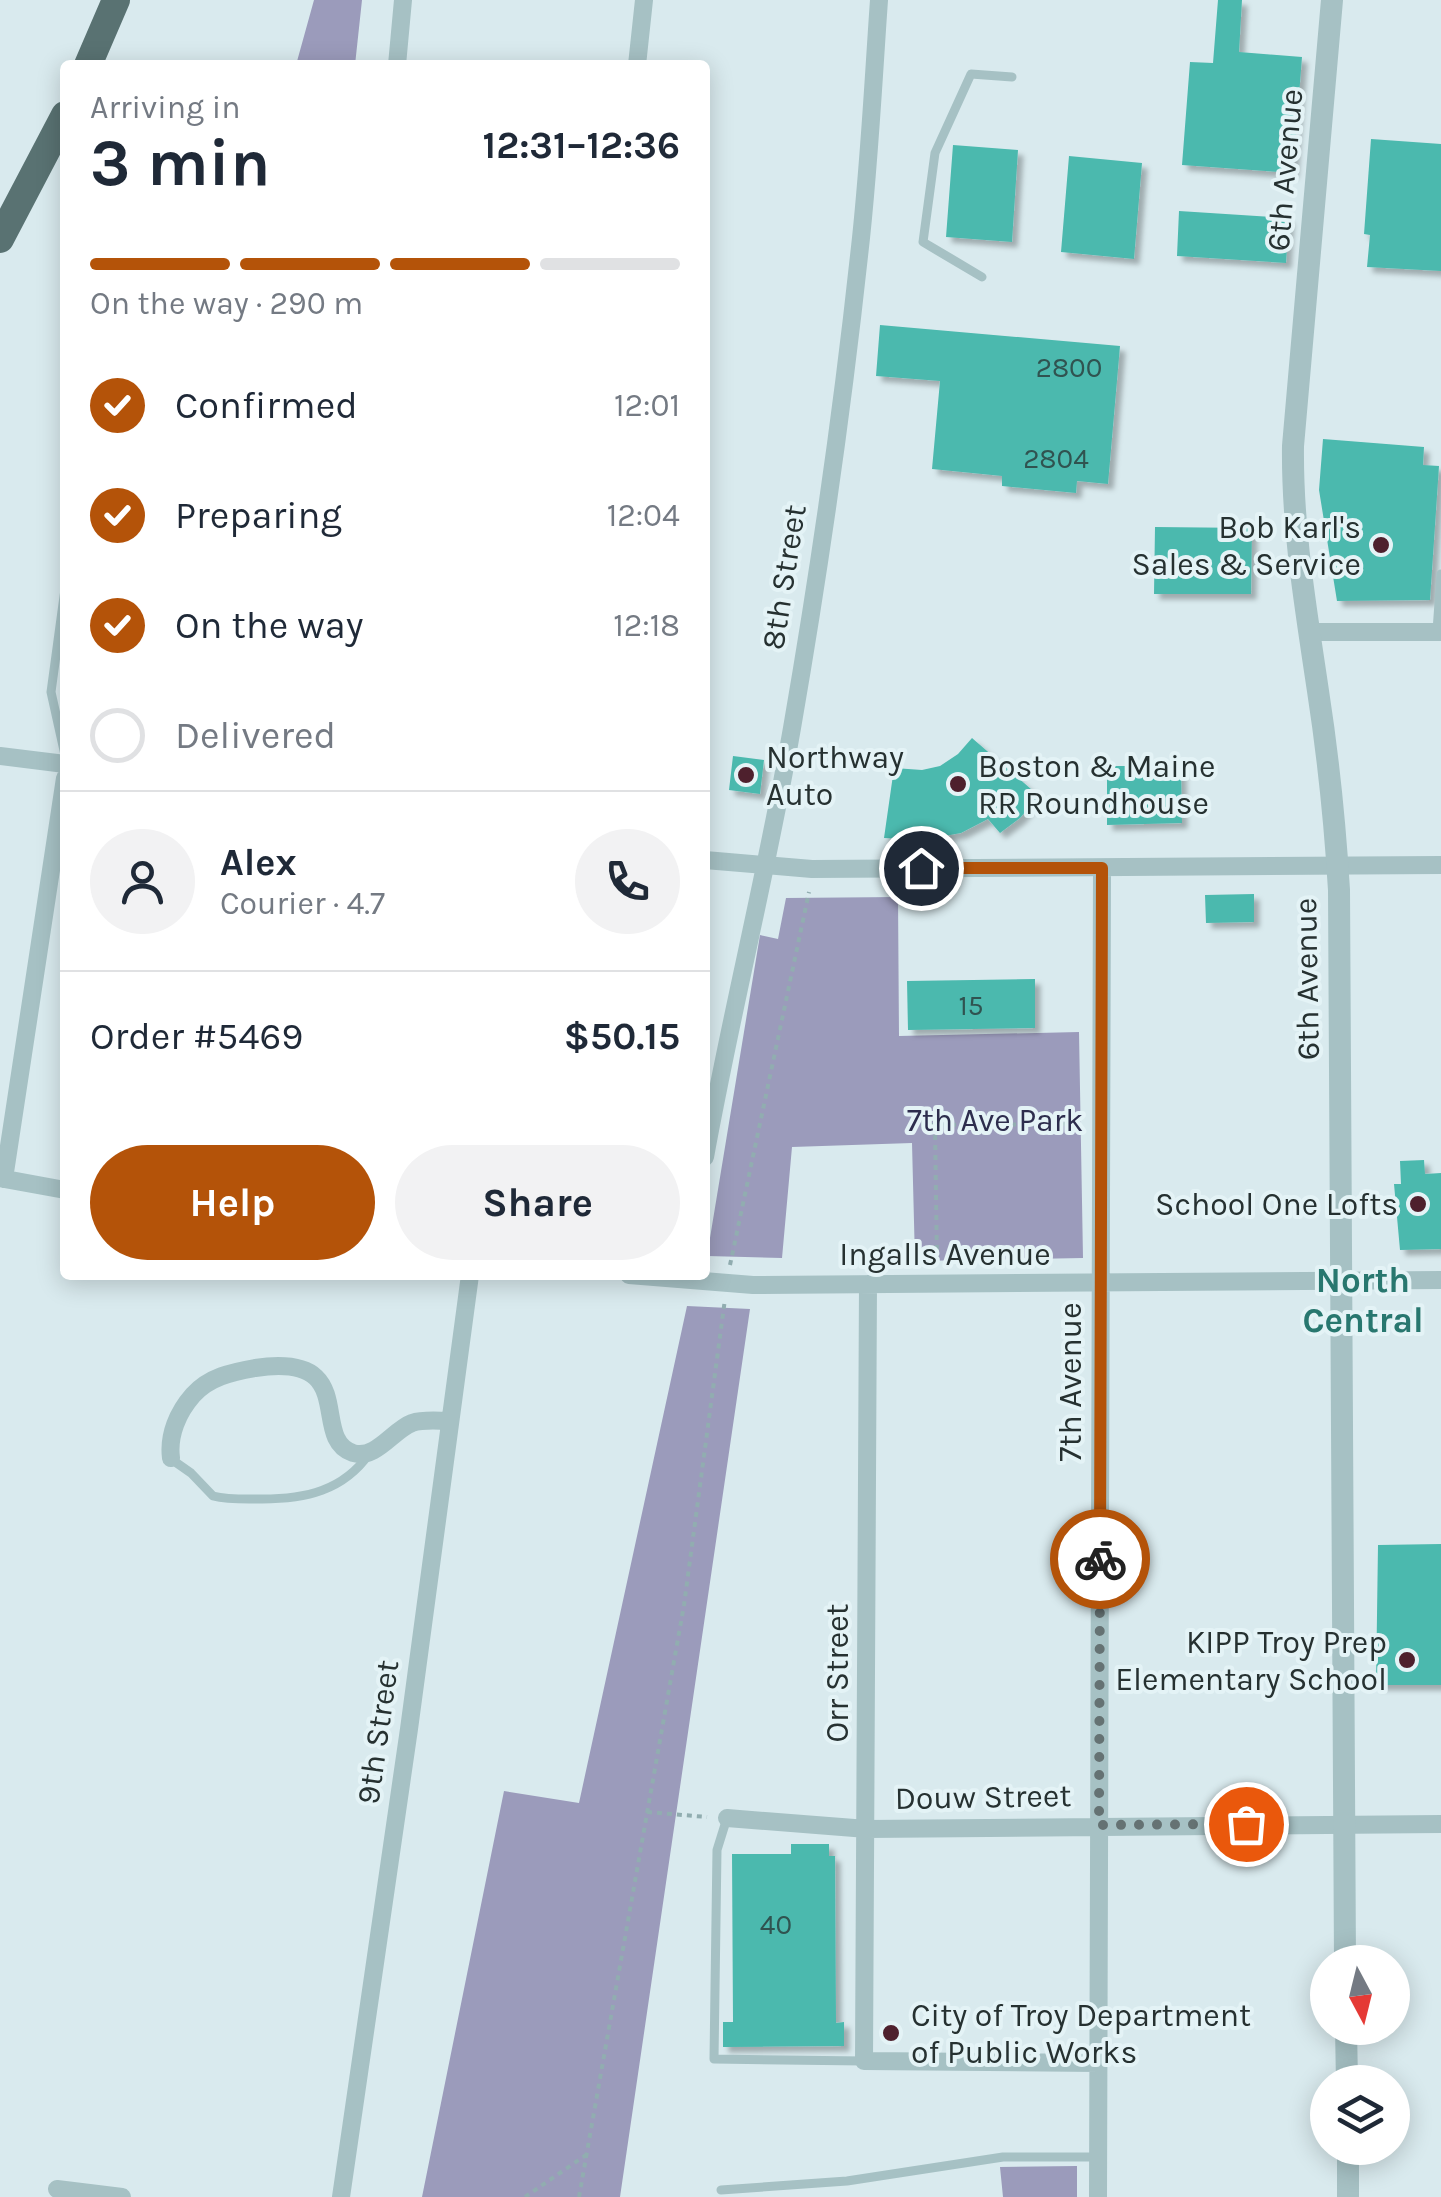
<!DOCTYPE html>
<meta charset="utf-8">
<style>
:root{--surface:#fff;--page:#f2f2f3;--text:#1f2937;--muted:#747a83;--line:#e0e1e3;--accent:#b45309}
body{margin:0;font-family:Karla,sans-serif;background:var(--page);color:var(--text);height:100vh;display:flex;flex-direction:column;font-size:38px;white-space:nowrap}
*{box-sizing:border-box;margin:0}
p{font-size:32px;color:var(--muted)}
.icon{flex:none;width:55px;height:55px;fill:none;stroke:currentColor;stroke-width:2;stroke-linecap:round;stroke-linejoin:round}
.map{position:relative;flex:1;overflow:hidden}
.sheet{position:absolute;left:60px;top:60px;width:650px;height:1220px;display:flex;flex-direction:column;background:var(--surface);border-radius:10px;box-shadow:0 5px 25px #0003}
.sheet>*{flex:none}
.needle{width:65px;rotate:173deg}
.controls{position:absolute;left:1310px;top:1945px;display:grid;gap:20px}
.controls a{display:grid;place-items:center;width:100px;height:100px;border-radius:50%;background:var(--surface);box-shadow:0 5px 25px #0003;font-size:50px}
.pin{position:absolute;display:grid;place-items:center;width:85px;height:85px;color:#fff;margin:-42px;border:5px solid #fff;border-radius:50%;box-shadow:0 2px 10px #0007}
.courier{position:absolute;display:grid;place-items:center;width:100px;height:100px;margin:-50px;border:8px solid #b45309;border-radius:50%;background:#fff;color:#222;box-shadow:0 2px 12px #0007}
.overview em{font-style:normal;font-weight:700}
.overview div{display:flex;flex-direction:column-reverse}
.overview{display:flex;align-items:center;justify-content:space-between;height:170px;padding:0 30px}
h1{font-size:65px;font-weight:700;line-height:75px}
.bar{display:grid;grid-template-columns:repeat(4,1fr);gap:15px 10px;align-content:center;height:120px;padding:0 30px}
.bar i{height:12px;border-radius:8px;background:var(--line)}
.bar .selected{background:var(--accent)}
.bar p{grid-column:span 4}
.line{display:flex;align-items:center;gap:25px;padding:0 30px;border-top:2px solid var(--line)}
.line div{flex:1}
.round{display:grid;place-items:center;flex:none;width:105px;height:105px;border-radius:52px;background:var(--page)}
ol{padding:0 30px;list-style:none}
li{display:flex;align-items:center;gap:30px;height:110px}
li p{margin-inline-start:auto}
li .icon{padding:10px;border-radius:50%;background:var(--accent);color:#fff;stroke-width:4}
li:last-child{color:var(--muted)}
li i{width:55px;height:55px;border:5px solid var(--line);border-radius:50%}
.cta{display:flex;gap:20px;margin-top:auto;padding:20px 30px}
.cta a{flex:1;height:115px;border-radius:60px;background:var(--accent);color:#fff;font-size:40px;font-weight:700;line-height:115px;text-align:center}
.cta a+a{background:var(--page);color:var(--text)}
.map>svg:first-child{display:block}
</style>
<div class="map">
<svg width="1441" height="2197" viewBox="0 0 1441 2197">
<defs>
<filter id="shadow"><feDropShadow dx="5.5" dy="5.5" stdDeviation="2.5" flood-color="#0004"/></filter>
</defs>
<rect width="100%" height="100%" fill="#d9eaee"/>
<!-- green -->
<path fill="#9b9bbb" d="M314 0H362L355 65H296Z
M898 897 899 1036 1079 1032 1083 1258 915 1261 912 1143 792 1147 782 1258 707 1256 760 935 778 939 786 898Z
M687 1306 750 1309 620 2197H422L504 1791 579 1803Z
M1077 2166V2197H1003L1000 2167Z"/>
<!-- building -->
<path fill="#4cb9ae" filter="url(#shadow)" d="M1218 0H1242L1239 52 1302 57 1293 173 1182 165 1190 62 1213 63Z
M1371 139 1441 144V271L1367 267 1370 235 1364 234Z
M953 145 1018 150 1012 242 946 237Z
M1069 156 1142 163 1134 259 1061 252Z
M1179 211 1289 218 1286 263 1177 256Z
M880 325 1120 346 1108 484 1077 481 1076 493 1002 486V476L932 469 940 381 876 376Z
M1323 439 1424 447 1423 465 1439 466 1430 600 1337 601 1319 490Z
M1155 527 1252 528 1251 594H1154Z
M972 738 1039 796 1020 818 1000 833 988 819 961 833 922 840 884 838 894 768 922 770 940 766 958 754Z
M733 756 764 760 760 794 729 790Z
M1107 766H1181L1182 823 1107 825Z
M1254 894V922L1206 923 1205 895Z
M1035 979V1028L908 1030 907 981Z
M1424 1160 1425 1174 1441 1173V1249L1400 1250 1394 1184H1401L1400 1161Z
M1441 1544V1685H1376L1378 1545Z
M791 1844H829V1856H835L836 2023 844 2022V2046L723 2047V2022H733L732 1854H791Z"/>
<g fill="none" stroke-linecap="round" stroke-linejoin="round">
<!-- path -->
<path stroke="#91adb0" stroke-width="4" stroke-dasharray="5 5" stroke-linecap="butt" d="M911 1125 1081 1124
M935 1125 937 1265
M730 1265 809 892
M647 1812 707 1817
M525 2197 586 2155
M579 2197 684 1605 725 1299"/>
<!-- service -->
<path stroke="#a6c1c4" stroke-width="9" d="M982 277 923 242 935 153 971 74 1012 77
M65 589 51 692 65 755
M1437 631 1441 574
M171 1459 191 1473 213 1496C229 1500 245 1499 262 1499 305 1499 343 1491 369 1454
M727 1818 717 1850 714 2059 864 2061
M721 2190 847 2181 1003 2157H1099"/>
<!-- minor -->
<path stroke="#a6c1c4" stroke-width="18" d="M397 65 403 0
M637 65 644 0
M1309 632H1441
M0 756 65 764
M705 860 812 869 1441 865
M705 1157C731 1013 767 872 792 728 819 572 842 413 859 256 869 171 873 85 879 0
M0 1178 65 1190
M4 1179 65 778
M629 1275 753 1285 1441 1280
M868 1284 864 2061 1099 2063
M171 1458C168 1435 178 1412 193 1395 209 1377 232 1372 255 1368 362 1352 308 1438 353 1453 376 1460 393 1430 412 1423 424 1419 438 1421 450 1421
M727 1818 867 1829 1441 1824
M57 2189 122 2197
M341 2197 409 1729 470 1275
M1098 2197 1102 868"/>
<!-- tertiary -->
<path stroke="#a6c1c4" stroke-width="22" d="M1332 0 1293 446C1292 530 1306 609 1318 691 1328 756 1335 823 1339 890L1345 1962
M1346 2028 1347 2082
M1348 2148V2197"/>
<!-- primary -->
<path stroke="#597272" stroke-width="28" d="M88 65 116 0
M0 239 65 115"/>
</g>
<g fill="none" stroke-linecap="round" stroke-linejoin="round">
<!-- done -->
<path stroke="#657273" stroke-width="10" stroke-dasharray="0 18" d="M1100 1559 1099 1825 1246 1824"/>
<!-- route -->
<path stroke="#b45309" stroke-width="12" d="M921 868H1102L1100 1559"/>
</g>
<!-- markers -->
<g fill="#4e202d" stroke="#e4f3f6" stroke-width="4">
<circle cx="1381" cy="545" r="10"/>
<circle cx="746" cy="775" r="10"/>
<circle cx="958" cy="784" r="10"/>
<circle cx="1418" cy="1204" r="10"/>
<circle cx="1407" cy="1660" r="10"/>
<circle cx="891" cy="2033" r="10"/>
</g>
<g text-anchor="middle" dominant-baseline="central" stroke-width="8" stroke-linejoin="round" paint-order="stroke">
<!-- number labels -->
<g font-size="28" fill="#305350">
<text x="1069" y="367">2800</text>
<text x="1056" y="458">2804</text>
<text x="971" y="1005">15</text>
<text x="776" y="1924">40</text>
</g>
<!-- street labels -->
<g font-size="32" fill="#263131" stroke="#e4f3f6">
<text transform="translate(1285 170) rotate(-85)">6th Avenue</text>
<text transform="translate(784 577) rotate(-81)">8th Street</text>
<text transform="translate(1307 979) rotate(-91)">6th Avenue</text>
<text x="945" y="1254">Ingalls Avenue</text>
<text transform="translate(1070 1382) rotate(-90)">7th Avenue</text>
<text transform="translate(837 1673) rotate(-90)">Orr Street</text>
<text transform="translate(378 1732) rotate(-82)">9th Street</text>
<text transform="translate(983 1797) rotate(-1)">Douw Street</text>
</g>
<!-- poi labels -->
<g font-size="32" fill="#263131" stroke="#e4f3f6" text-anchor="end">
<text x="1361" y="527">Bob Karl's<tspan x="1361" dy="37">Sales &amp; Service</tspan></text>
<text x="766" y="757" text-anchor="start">Northway<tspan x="766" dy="37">Auto</tspan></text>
<text x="978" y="766" text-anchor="start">Boston &amp; Maine<tspan x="978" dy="37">RR Roundhouse</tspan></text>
<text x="1398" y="1204">School One Lofts</text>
<text x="1387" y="1642">KIPP Troy Prep<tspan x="1387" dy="37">Elementary School</tspan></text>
<text x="911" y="2015" text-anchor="start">City of Troy Department<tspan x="911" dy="37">of Public Works</tspan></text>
</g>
<!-- park labels -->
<g font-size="32" fill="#2d2d4d" stroke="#e4f3f6">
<text x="995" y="1120">7th Ave Park</text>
</g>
<!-- neighbourhood labels -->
<g font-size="35" font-weight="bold" fill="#28776f" stroke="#e4f3f6">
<text x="1363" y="1280">North<tspan x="1363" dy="40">Central</tspan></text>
</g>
</g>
</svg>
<div class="controls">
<a><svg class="needle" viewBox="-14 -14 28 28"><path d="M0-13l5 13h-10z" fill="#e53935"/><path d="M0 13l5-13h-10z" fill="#747a83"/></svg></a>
<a><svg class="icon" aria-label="layers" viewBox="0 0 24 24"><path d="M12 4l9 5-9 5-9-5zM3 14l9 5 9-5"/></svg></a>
</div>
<div class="pin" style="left:1246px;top:1824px;background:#ea580c"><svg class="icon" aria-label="bag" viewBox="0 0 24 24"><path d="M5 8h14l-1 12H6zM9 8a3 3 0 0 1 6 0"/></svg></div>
<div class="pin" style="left:921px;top:868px;background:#1f2937"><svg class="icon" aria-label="home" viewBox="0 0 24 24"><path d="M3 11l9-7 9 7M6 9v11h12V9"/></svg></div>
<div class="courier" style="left:1100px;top:1559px"><svg class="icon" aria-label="bike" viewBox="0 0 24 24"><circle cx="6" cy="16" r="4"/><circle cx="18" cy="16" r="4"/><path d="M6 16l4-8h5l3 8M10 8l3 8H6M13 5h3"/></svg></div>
<section class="sheet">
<div class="overview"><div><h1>3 min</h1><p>Arriving in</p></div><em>12:31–12:36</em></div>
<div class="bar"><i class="selected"></i><i class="selected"></i><i class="selected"></i><i></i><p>On the way · 290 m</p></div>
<ol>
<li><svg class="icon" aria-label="check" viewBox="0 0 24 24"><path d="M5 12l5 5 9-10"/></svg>Confirmed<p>12:01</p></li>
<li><svg class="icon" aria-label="check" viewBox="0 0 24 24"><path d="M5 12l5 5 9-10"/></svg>Preparing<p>12:04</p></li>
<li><svg class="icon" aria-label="check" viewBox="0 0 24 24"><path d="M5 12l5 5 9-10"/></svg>On the way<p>12:18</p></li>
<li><i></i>Delivered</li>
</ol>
<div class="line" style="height:180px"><a class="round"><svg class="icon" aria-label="person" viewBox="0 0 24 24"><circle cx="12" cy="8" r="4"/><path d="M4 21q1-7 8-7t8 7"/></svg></a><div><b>Alex</b><p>Courier · 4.7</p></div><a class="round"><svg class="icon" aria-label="phone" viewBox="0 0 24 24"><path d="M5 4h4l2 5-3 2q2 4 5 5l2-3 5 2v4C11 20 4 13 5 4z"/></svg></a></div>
<div class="line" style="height:130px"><div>Order #5469</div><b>$50.15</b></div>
<div class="cta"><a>Help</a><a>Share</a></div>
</section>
</div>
